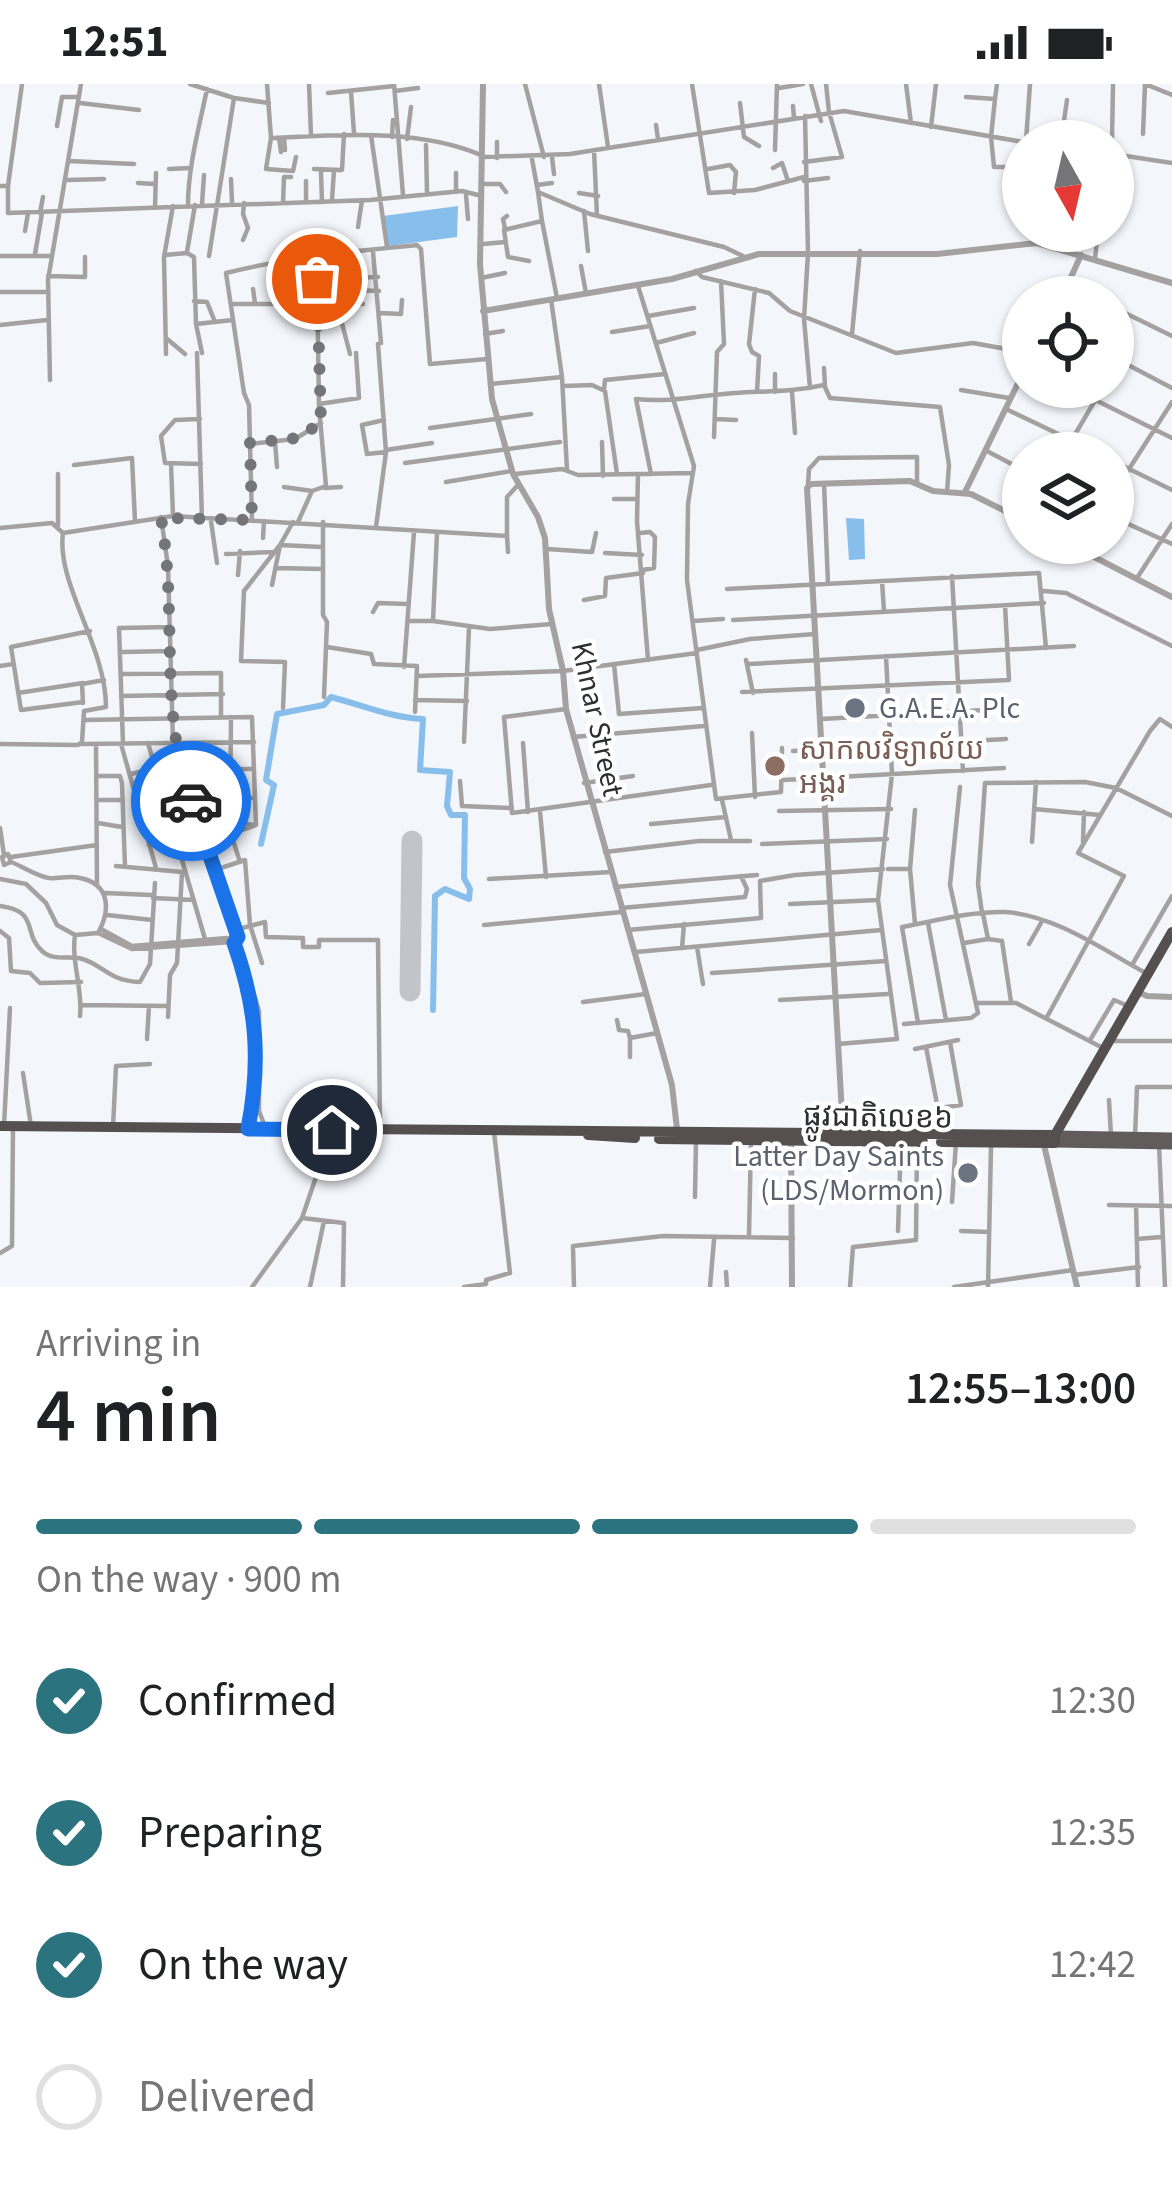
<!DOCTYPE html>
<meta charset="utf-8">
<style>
:root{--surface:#fff;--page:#f2f2f2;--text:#202124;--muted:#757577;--line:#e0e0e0;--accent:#2c7380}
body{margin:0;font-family:"Source Sans 3","Noto Sans Khmer",sans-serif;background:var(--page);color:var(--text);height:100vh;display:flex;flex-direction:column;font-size:45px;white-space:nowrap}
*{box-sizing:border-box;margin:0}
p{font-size:39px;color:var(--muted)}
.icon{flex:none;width:66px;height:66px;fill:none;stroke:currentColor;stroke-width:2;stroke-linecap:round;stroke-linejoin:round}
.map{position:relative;height:1203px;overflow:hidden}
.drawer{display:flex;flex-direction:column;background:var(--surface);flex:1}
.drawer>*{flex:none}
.needle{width:78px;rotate:172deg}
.buttons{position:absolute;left:1002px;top:36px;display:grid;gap:24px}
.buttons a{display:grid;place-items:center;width:132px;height:132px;border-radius:50%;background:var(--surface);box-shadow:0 3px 9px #0004;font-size:60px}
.pin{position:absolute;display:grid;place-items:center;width:102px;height:102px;color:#fff;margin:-51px;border:6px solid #fff;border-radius:50%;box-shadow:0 3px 12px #0007}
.courier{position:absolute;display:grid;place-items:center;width:120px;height:120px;margin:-60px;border:9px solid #1a73e8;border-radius:50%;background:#fff;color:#222;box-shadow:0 3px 15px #0007}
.summary em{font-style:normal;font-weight:600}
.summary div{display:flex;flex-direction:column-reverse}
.summary{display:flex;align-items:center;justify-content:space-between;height:204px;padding:0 36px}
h1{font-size:78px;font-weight:600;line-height:90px}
.bar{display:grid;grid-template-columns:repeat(4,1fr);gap:18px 12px;align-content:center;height:144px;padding:0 36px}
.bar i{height:15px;border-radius:9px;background:var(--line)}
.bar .active{background:var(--accent)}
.bar p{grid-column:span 4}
ol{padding:0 36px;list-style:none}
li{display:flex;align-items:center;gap:36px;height:132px}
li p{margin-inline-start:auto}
li .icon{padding:12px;border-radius:50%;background:var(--accent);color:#fff;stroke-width:4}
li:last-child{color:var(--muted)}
li i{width:66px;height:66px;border:6px solid var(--line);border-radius:50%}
.status{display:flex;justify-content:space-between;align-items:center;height:84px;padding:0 60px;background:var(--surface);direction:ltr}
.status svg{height:33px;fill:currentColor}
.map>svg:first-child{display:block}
</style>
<div class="status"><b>12:51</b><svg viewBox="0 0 49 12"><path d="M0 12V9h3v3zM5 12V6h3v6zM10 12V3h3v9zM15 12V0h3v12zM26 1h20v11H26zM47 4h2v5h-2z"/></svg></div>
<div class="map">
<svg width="1172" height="1203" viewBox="0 0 1172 1203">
<rect width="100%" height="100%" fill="#f3f6fb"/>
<!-- water -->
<path fill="#88beec" d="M458 122 457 153 388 162 383 132Z
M846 434 864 435 865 475 849 476Z"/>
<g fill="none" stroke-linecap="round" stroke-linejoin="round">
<!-- canal -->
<path stroke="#88beec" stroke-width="6" d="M261 760 274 701 266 696 277 630 324 621 331 613C362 621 392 634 423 635L420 686 450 688 447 722 451 731H465L464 794 470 805 469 815 445 805 435 812 433 926"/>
<!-- runway -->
<path stroke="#c2c4c9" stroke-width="21" d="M410 907 412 757"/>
<!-- minor -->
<path stroke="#a4a1a0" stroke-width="4.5" d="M190 0 234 14 269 19
M267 0 271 54 266 85 293 87 296 73
M309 0 311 52
M394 0 403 111
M525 0 544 73
M599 0 608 63
M692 0 709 109 755 106 804 93
M811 0 821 37
M906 0 911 39
M779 4 803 0
M395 7 418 4
M351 8 354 49
M328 9 394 2
M966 13 995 15 991 53 994 83H1007L1014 121
M995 15 997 0
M80 19 139 26
M740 19 744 53 759 62
M793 22 794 34
M805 32 808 169 804 235 810 304
M656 41 658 55
M57 42 62 13H79
M931 43 936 0
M1143 50 1145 0 1172 11
M371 51 387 163
M392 53 393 36
M271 54C338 51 420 44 483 72
M279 54 281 68
M284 54 285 66
M407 55 411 23
M1026 57 1030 0
M1061 57 1067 16
M1112 57 1113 0
M497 58V74
M426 61 427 109
M594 66 597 132
M775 66 777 0
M1113 70 1172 79
M483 73 570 70 844 27 1023 58
M552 73 554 90
M532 75 538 108 590 130 724 163 743 172
M69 77 134 80
M804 78 842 73 829 28 826 0
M773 84 782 79 788 97
M169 85 189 84
M314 85 342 86 344 50
M708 85 730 81 736 88 734 109
M321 88 322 118
M456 89V108
M231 95 232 118
M68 96 104 95
M804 97 828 94
M138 99 155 100
M482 100H500L506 108
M537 101 552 99
M0 102H8V129L370 116 462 107 482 112
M8 102 22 0
M579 109 598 112
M466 111 468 135
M332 116 334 86
M306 118V97
M283 119 284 93H291
M202 120 204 91
M188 121C188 83 199 44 207 5
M155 123 156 89
M584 127 588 167
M40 129 43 113
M542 137 557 214
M358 143 362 116
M505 145 503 135 507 132
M25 147 28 129
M1036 147 1037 159
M331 149 333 168
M243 156 248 144 243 130 244 119
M483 160 505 158
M187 168 195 121
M373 168 381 259
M35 170 42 129
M165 171 187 169 194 173 196 240 233 236
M0 172H51
M209 172 234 14
M1095 175 1098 147
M529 177 508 173 504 146 542 137 538 108
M581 182 586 209
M696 187 702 193 769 209 790 227 896 269 973 259 1023 268
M48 192 85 193V173
M481 194 505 189
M638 202 694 382 688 420 687 496 716 715 781 708 782 664
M1068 202 1091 213
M253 205 255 219
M318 205 379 207
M755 205 749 260 752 268 759 272 757 308
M0 208H48
M551 215 562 293 567 386
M194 217 207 218 215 238
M231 220H363
M337 220 350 270
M1113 223 1172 252
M379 229 401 230 402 216
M648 232 694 224
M196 240 202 269
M0 241 47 236
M612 248 650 242
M485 250 503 247
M852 250 860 167
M166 254 185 270
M656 259 694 249
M197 269 202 436
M166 270 164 173 173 122
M1113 273 1172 304
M824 284 825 302
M50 296 48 196 81 0
M490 300 562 293
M564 302 592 301 605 307 617 390
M1069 303 1172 354
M604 306 605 296 665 290
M961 306 1009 314
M775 308V290
M792 308 795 349
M319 320 359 314 356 269
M1006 325 1098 369
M200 335 175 336 161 352 165 379 201 380
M715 335 736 336
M384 336 362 341 367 370 386 368
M430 344 531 330
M714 353 717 268 724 260 721 197
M275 358 277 383
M602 358 603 392
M250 360 295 355 321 339
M386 366 432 359
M985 366 1023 386
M1064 369 1103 303
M1113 377 1172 406
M405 379 560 358
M171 380 173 432
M74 381 132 374 135 437
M58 390V441
M515 390 562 385 578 391 693 389
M638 390 637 437 648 576
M651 390 636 315C670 319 702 311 735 309 766 307 793 308 824 301L830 314 940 323 949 381 947 408
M446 398 511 387
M824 399 828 500
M808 401 809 385 819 374 917 373V398
M284 403 312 407 326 402 319 323 317 195 378 193
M325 404 341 403
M1113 410 1172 318
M614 415H637
M161 433 168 482 173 659 235 850
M1113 433 1172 460
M252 436 249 321 244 309 226 189C290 173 354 167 417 161L421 165 430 280 487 275
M211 437 217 479
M298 438 312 407
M323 438V531L327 538 324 613
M376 443 386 368 378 260
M0 444 52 439 63 449 173 432 507 452V413L518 401
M437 449 433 537 490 545 552 540
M640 449 650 448 655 453 654 484 643 486
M507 452 508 468
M263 454 264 437
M547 465 592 468 596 449
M605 469 642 471
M226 470 274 468
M276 484 322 485
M238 491 240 467
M952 492 963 687
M1137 494 1172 440
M882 497 884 527
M272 501 280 461 293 438
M727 505 1039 489 1046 564
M1044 507 1066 509 1172 562
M584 516 605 512 606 494 643 489
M373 528 378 519 408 520
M733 536 1044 519
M409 537H433
M693 537 723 535
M327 563 371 570 374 580 417 582 415 628
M697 566 750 555 815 550
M122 568 171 567
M746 576 753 609
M614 580 619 630 703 624
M749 580 1074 562
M0 582 13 580
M404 583 414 448
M123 590 221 589V633
M417 592 563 587 697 569
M742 608 1009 596 1005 521
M18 609 83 599
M121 612 223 610
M415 616 467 617
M83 618 21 626 11 563 90 547
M83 619 82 600 104 596
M283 624 285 578 241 577 244 507 280 461 322 463
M566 625 504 633 512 729 711 701
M821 635 1003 625
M84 636 252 633 256 741
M752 649 755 713
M573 653 704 642
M464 658 469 544
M148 659 205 855
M202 659 240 778
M523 659 528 728
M0 660 78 661 82 658 84 627 106 623C106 562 56 500 63 449
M81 660 254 658
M96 660 97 801
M121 660 156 784
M123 660 119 544 170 543
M793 667 1006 655
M231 685H254
M131 690 155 684
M97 692H120L122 699 125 783
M783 696 1004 684
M460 697 462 722 512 724
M584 699 633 692
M186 701 212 692
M135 715 161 707
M99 716H123
M722 716 731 756
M196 723 219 714H255
M1034 725 1100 731
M540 727 546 793
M779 727 891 725
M141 738 168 729
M98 739 122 743
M233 739 256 741
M651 740 726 733
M230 741 231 633
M0 744 4 771
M1032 758 1036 698
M1083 758 1084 728
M206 759 256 741
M762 760 887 755
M149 761 175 753
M605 768 699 757H750
M8 770 11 778 4 781 2 773Z
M11 773 97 761
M11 778C24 783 36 792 49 794 59 795 69 791 80 794 110 800 111 826 98 849
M116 782 182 788
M888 785H910
M215 786 245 776 250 841 262 879
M0 795 26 800 46 819 57 841 75 851 98 849 132 865 232 858
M489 795 611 788
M615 803 757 791
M105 809 152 811
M153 814 194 816
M790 820 878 816
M0 822C40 827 22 849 42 867 53 877 66 872 79 874 102 879 107 897 140 898L150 880 155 799
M621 824 745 813 747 805 741 792
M982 829 978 800 985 699 1085 698 1116 704 1172 732
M983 830 988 855 1002 857 1011 918
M107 831 152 836
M928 839 946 936
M915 840 910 785 915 726
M484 841 622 828
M101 845 132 862 227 854
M235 846 265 838 266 853 303 854V863H319V856H378L380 1041
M628 846 761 834 760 797 795 791 883 785
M0 847 9 854 11 887 30 889 40 899 81 898
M75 851C71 878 83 905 80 932
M238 856 237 851 231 852 232 858 238 856 259 927V1027L264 1040
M234 859C257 926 259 971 250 1040
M964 859 988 855
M1029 860 1041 839
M697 863 703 900
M682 864 684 840
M636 868 881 846
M1132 881 1172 812
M712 889 886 877
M780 916 888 910
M583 918 646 910
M976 919H1016L1103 964
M82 921 167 922
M168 933 170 891 177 879 182 788
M1047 933 1124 792 1078 769 1150 647 1160 635 1172 643
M617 936 619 946 628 947 630 954 657 949
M918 939 902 843C935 837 972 827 1005 828 1054 831 1102 865 1144 888
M904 940 971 934 978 929 950 801 960 703
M147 955 149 922
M1090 956 1114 916 1126 921
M1110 957H1172
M838 960 897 955 878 816 892 690 886 572
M926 963 943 1051
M915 965 958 956
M630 973V955
M23 989 31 1042
M1109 1016 1111 1052
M939 1024 961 1021 950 958
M903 1028 906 1050
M4 1042 10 924
M113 1043 116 982 150 980
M1135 1053 1137 1003H1172
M1159 1060 1165 1203
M695 1113 696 1055
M952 1118 956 1058
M1109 1121 1172 1122
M1136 1122 1138 1203
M302 1134 344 1139 343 1203
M898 1147 901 1057
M961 1147 989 1148
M749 1152 751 1056
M1137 1155 1161 1153
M0 1169 12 1162 13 1042
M726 1188 727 1203
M1074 1191 1139 1183
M252 1203 302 1134 332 1046
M310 1203 324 1137
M464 1203 486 1200V1196L510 1189 494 1048
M574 1203 573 1162 663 1152 793 1154
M710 1203 714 1156
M850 1203 853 1163 916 1156 917 1058
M954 1203 1073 1186
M988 1203 991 1063"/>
<!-- tertiary -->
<path stroke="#a4a1a0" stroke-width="6" d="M483 0 480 180 492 315 513 390 538 433 545 454 549 525 563 587 566 625 672 1001 677 1045
M1062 213 1081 171
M483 227 672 195 759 170H937L1037 159 1172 199
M965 408 1023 289
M1067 459 1172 513
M1138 908 1147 912 1172 913
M843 1048 807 404 811 400 910 397 933 407 971 410 1023 436
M791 1058 792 1203
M1044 1061 1077 1203"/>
<!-- primary -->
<path stroke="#615c5b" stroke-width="9" d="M1055 1051 1172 1053
M1055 1059 1172 1061"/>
<!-- trunk -->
<path stroke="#55504f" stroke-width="10" d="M0 1042 1055 1051
M588 1051 635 1054
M659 1055 923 1058
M941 1058 1055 1059V1051L1172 848"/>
</g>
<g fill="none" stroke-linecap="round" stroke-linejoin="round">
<!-- done -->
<path stroke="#737578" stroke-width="12" stroke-dasharray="0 21.6" d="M191 717C158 625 178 528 161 434L252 436 250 359 297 354 321 339 317 195"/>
<!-- route -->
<path stroke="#1a73e8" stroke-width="15" d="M191 717 238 853 234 859C257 924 261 977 248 1045L332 1046"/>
</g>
<!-- markers -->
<g fill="#6b7280" stroke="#fff" stroke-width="4.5">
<circle cx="855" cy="624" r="12"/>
<circle cx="968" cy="1089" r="12"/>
</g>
<circle fill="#8d6e63" stroke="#fff" stroke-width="4.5" cx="775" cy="682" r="12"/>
<g text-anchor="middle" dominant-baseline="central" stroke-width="9" stroke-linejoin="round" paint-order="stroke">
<!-- worship labels -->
<g font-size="30" fill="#5b616d" stroke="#fff" text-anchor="start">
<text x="879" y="624">G.A.E.A. Plc</text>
<text x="944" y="1072" text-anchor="end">Latter Day Saints<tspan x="944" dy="34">(LDS/Mormon)</tspan></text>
</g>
<!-- street labels -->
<g font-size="30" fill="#2e2f31" stroke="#fff">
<text transform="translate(597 635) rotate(78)">Khnar Street</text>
<text transform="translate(878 1033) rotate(1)">ផ្លូវជាតិលេខ៦</text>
</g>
<!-- education labels -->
<g font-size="30" fill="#785e54" stroke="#fff" text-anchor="start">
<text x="799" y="665">សាកលវិទ្យាល័យ<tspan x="799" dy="34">អង្គរ</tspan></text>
</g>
</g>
</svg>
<div class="buttons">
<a><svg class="needle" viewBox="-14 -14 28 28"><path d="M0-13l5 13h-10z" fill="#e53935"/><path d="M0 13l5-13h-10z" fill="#757577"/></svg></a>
<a><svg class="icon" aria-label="locate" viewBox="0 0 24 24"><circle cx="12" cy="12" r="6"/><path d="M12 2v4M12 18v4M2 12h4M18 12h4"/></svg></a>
<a><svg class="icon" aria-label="layers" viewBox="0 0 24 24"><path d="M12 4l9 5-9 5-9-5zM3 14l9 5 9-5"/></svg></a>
</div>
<div class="pin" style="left:317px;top:195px;background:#ea580c"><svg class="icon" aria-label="bag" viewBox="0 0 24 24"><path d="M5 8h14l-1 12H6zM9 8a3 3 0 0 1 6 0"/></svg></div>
<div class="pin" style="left:332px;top:1046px;background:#1f2937"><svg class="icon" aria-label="home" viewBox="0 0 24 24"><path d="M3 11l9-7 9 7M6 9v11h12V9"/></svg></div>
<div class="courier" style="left:191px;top:717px"><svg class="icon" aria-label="car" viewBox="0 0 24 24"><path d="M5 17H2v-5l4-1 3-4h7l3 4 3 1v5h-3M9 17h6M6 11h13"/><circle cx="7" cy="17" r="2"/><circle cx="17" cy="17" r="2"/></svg></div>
</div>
<section class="drawer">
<div class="summary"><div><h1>4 min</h1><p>Arriving in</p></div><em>12:55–13:00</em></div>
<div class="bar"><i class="active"></i><i class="active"></i><i class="active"></i><i></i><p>On the way · 900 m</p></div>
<ol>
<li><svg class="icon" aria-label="check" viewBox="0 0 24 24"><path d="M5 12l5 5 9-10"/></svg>Confirmed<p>12:30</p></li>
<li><svg class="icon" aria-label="check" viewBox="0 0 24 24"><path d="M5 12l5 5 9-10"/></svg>Preparing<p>12:35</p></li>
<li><svg class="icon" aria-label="check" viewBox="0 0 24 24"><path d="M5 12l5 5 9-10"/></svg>On the way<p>12:42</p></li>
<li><i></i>Delivered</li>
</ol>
</section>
